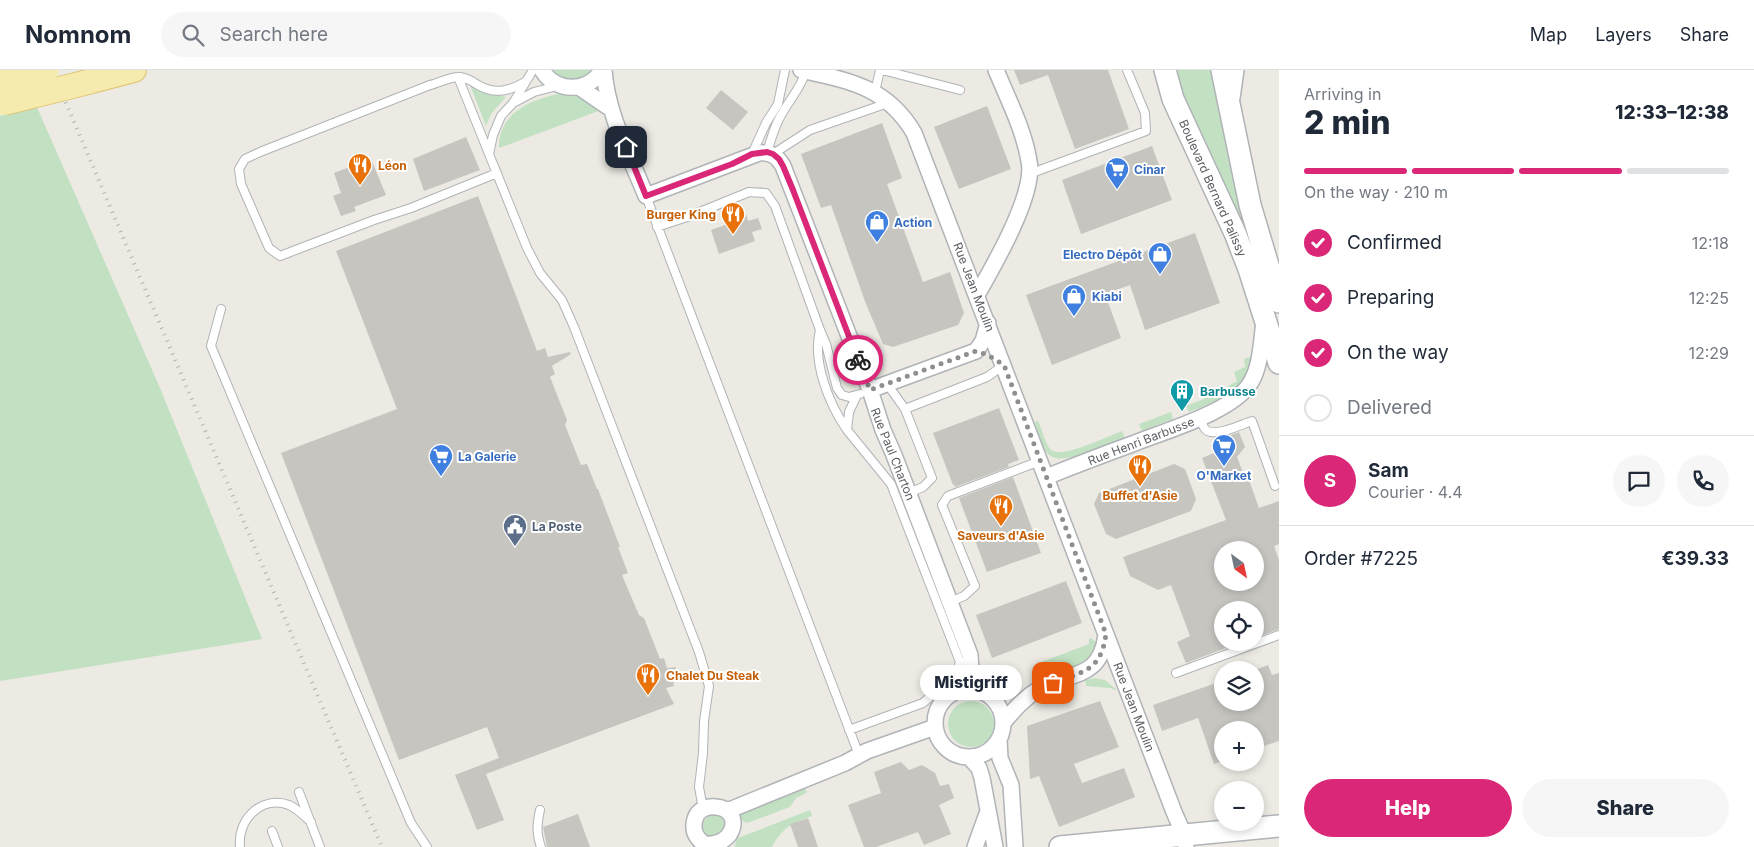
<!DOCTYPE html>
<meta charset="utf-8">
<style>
:root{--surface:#fff;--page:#f6f6f7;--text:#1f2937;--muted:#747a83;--line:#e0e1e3;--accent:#db2777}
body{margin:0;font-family:Inter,sans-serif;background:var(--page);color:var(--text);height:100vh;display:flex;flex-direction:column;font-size:19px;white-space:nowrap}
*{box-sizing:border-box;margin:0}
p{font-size:16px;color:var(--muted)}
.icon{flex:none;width:28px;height:28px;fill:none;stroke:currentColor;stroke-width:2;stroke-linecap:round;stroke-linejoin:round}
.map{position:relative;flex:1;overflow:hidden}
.panel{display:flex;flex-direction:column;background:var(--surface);width:475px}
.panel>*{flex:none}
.needle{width:32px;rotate:147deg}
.tools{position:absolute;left:1214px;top:471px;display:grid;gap:10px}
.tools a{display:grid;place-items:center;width:50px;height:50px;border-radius:50%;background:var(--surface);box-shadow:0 2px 8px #0003;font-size:25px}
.pin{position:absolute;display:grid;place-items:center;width:42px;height:42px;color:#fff;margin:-21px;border-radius:10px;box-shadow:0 2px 8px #0006}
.courier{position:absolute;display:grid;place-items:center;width:50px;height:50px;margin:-25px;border:4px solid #db2777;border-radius:50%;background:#fff;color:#222;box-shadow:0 1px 6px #0007}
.bubble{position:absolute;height:35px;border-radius:18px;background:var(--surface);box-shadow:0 2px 8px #0003;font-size:16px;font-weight:800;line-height:35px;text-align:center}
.summary em{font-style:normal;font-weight:800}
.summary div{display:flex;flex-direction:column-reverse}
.summary{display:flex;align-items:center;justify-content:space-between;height:85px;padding:0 25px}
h1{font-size:32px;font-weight:800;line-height:38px}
.bar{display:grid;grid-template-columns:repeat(4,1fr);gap:8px 5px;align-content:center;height:60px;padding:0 25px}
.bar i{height:6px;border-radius:4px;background:var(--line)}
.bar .selected{background:var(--accent)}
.bar p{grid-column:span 4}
.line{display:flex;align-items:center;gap:12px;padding:0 25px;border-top:1px solid var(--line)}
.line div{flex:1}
.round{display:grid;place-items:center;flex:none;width:52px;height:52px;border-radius:26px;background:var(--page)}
ol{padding:0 25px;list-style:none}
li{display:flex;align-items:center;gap:15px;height:55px}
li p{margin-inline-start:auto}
li .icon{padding:5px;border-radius:50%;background:var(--accent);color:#fff;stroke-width:4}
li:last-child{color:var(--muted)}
li i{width:28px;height:28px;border:2px solid var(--line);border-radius:50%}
.primary-button{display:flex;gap:10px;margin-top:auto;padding:10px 25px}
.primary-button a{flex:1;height:58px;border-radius:30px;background:var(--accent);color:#fff;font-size:20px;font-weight:800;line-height:58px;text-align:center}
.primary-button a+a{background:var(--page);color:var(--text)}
header{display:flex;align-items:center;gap:30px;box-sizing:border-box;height:70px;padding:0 25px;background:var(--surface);border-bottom:1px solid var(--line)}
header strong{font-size:24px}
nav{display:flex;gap:28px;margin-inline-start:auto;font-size:18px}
.search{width:350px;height:45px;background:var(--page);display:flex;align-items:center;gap:12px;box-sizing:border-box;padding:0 18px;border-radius:28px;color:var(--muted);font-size:19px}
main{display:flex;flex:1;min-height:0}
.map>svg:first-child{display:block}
</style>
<header>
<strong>Nomnom</strong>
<div class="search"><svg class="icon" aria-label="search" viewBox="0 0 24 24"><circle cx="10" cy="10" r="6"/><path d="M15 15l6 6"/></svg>Search here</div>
<nav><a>Map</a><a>Layers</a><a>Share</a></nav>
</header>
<main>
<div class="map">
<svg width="1279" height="777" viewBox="0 0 1279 777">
<rect width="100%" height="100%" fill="#eceae3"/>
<!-- green -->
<path fill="#c2e1c3" d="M549 0H592C577 14 565 12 549 0Z
M1173 0H1215L1245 147 1238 150 1188 42Z
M471 14 483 21 506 27 491 44 486 56 470 15Z
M564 23 577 25 601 40 499 78C498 41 535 28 564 23Z
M36 35 160 318 262 569 0 611V46Z
M1253 286C1245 323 1221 330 1189 342L1186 336 1227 320 1228 316 1237 311 1234 302 1245 297 1244 289Z
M1171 342 1173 349 1142 361 1139 354Z
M1038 351C1042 359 1045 374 1051 380 1063 389 1108 366 1122 361L1125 368C1109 374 1063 397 1049 385 1041 377 1038 363 1035 352Z
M1091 568 1097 573 1089 590 1050 608 1040 611 1038 604 1039 593 1089 574V569Z
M1094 608 1105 610 1118 621 1110 618 1086 616 1085 610Z
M948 654a23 23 0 1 1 46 0a23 23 0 1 1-46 0Z
M804 718 807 721 806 723 796 728 790 737 747 753 741 750V744L749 739Z
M810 740 812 746C792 753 782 758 772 777H735L736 770 738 768Z
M712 745C726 745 726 754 722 765L707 766C699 759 702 749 712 745Z"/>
<!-- building -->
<path fill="#c7c5c0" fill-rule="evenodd" d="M1014 0H1108L1129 59 1075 79 1048 5 1020 15Z
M721 20 748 42 733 60 706 38Z
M987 36 1011 99 959 119 934 57Z
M882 53 902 108 887 114 923 212 950 202 964 243 958 255 893 277 883 274 866 234 831 135 821 138 801 84Z
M466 67 480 100 424 121 413 89Z
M1152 76 1172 130 1081 164 1062 110Z
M371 89 386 125 354 137 356 141 341 146 333 126 341 123 334 103Z
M478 126 537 281 545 278 548 287 570 282 571 284 552 296 555 304 550 307 567 350 565 355 581 395 587 394 597 419H598L620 477H618L628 503 622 505 639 545 644 548 660 589 664 588 667 598 676 597 673 611 674 616 666 618 674 634 486 704 504 750 477 760 455 705 499 688 487 657 399 690 281 383 397 339 336 181Z
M746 144 748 151 758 148 762 159 752 162 755 171 719 184 711 160 725 155 724 152Z
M1195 163 1220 233 1145 260 1130 215 1105 224 1121 268 1052 295 1026 225Z
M999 338 1019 390 1008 394 1009 397 955 417 954 414 953 415 933 363Z
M1239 362 1245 377 1237 387 1245 408 1248 407 1259 438 1279 431V474L1274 476 1279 490V559L1255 568V540H1222V572H1242L1186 593 1177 572 1190 566 1171 515 1158 520 1130 506 1123 487 1226 450 1202 388 1219 381 1224 372 1222 368ZM1222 480H1255V512H1222Z
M1174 394 1185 399 1196 429 1191 441 1116 469 1106 464 1094 434 1099 423Z
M1013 407 1041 483 987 502 959 428Z
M1066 511 1082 553 992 588 976 545Z
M1268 595 1272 605 1279 603V671L1255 679V660H1222V691L1214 694 1198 648 1162 661 1153 635 1222 611V632H1255V600Z
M1100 631 1119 677 1074 694 1082 713 1124 698 1135 727 1059 757 1039 706 1030 709 1027 656Z
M901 692 909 700 922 695 935 703 940 716 949 714 954 728 939 735 951 764 924 775 918 762 876 777H864L848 735 881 723 874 702Z
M578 744 590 777H547L543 757Z
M808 748 818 777H798L790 754Z"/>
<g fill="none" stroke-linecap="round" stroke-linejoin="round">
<!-- lane casing -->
<g stroke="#b0b3b7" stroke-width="10">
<path id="lane" d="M533 0 513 33 501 46 493 65 489 84 527 178 540 203 562 230 574 257 699 582 709 616 704 651 703 683 699 717 703 739
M882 0 960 20
M458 7 489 84
M875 22 880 0
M513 33 534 22 557 16
M767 83C771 69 775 54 783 42 791 28 801 17 806 1
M752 84 766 53 778 34 785 0
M773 84 810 60 888 33
M497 103 411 138 374 150 280 186 269 178 241 114 239 99 245 89 260 82 430 15C439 13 451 6 460 7 467 8 472 11 478 15 495 25 509 21 525 12
M1029 104 1146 61 1145 43 1127 0
M646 126 859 685
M657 157 690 146 749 122 766 123 775 136 820 260 826 274 837 318 842 325 849 327 860 324
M221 239 211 276 411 753 427 777
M820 260C812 292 829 334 847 360
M887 314 905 339
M1200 348C1202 351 1203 357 1205 359 1213 369 1242 354 1252 351L1275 416
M909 423 923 417 932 408 905 339 987 307 1004 295
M950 532 964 526 975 516 942 435 948 426 1040 391
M1176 603 1279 565
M849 660 923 633 955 605 960 592 891 414 847 360 849 342 857 325
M299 722 320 777
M540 740C537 754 536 763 541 777
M272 761 278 777
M240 777C237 750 261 725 289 735 298 739 304 746 311 752"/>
</g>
<!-- street casing -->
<g stroke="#b0b3b7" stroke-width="18">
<path id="street" d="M542 0C556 23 588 23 602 0
M604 0C607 44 630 86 646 126L759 83C771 82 777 86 783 96L870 320 883 360 894 385 970 585 971 601 962 620
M801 0C850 11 887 17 914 63L1174 742 1184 765 1186 777
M579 17 611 39
M1232 28 1236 0
M977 225C994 195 1036 123 1029 91 1024 60 1008 29 996 0
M870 320 976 281 983 271 988 253
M1046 407C1076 395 1105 384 1135 373 1165 361 1235 341 1251 312 1261 295 1261 272 1264 253
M935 653a34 34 0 1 1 68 0a34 34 0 1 1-68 0Z
M1003 653C1014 640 1024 628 1039 619 1071 601 1100 610 1106 565
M999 670 1000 688 1011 715 1015 777
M970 688 979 698 982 708 995 777
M727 741 845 693 867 681 935 657
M704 774C737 777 743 739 716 737 709 736 703 738 698 743 693 750 692 761 698 768 701 772 704 773 706 777
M975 777 988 741"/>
</g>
<!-- secondary casing -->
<g stroke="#b0b2b6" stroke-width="24">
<path id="secondary" d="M1165 0 1173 29 1235 163 1249 199 1279 293
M1222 0 1250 135 1279 232
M1060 777 1279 756"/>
</g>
<!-- primary casing -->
<g stroke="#dfc169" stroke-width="26">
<path id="primary" d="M88 12 134 0"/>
</g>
<!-- lane -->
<use href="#lane" stroke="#fff" stroke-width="8"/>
<!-- street -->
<use href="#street" stroke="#fff" stroke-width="15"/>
<!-- secondary -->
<use href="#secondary" stroke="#fff" stroke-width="21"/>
<!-- primary -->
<use href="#primary" stroke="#f5ebaf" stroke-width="24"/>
<!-- rail -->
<path stroke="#b1b2b2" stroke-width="4" stroke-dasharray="1 6" stroke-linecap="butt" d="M52 0 382 777"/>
<!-- primary-bridge casing -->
<g stroke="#dfc169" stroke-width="26" stroke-linecap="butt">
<path id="primary-bridge" d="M0 12 47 0
M4 33 88 12"/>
</g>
<!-- primary-bridge -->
<use href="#primary-bridge" stroke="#f5ebaf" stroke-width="24"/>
</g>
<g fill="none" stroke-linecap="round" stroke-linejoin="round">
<!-- done -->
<path stroke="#8e8f8f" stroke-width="5" stroke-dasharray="0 9" d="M858 290 870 320 976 281 988 285 1004 295 1106 564C1101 601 1084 601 1053 613"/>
<!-- route -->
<path stroke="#db2777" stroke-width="6" d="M626 77 646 126 732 94 752 84 767 82 773 84 779 89 783 96 793 120 858 290"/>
</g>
<!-- icons -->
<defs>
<g id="restaurant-pin" transform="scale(1.25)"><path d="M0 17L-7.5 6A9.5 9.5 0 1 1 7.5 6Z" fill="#e8710a" stroke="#fff"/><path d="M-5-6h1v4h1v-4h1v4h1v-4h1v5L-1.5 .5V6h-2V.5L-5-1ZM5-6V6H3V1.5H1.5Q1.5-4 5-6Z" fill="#fff"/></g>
<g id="supermarket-pin" transform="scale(1.25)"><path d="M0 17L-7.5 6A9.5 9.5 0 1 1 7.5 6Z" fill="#3f7fe0" stroke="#fff"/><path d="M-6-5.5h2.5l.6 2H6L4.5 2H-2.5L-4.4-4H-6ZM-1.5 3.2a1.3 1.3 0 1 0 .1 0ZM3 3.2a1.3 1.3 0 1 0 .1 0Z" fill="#fff"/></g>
<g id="shop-pin" transform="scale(1.25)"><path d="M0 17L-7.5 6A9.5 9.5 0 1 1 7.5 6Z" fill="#3f7fe0" stroke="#fff"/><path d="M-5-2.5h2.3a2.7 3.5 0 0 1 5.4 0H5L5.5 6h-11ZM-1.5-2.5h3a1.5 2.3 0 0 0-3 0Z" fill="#fff"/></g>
<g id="building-pin" transform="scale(1.25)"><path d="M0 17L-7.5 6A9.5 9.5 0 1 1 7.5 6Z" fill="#0f9aa8" stroke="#fff"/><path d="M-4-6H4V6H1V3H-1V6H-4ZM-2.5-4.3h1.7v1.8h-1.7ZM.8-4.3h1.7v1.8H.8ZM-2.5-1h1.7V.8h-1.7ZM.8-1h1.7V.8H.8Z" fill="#fff"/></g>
<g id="civic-pin" transform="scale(1.25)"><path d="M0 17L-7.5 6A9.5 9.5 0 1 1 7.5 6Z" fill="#5c6f8a" stroke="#fff"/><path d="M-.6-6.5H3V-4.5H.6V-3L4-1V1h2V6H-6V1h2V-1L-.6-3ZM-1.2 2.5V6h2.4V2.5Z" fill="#fff"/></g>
</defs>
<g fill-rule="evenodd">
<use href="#restaurant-pin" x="360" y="95"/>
<use href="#supermarket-pin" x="1117" y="99"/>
<use href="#restaurant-pin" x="733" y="144"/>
<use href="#shop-pin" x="877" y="152"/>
<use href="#shop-pin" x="1160" y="184"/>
<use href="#shop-pin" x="1074" y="226"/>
<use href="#building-pin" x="1182" y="321"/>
<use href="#supermarket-pin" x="1224" y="376"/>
<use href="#supermarket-pin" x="441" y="386"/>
<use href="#restaurant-pin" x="1140" y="396"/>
<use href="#restaurant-pin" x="1001" y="436"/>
<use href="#civic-pin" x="515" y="456"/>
<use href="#restaurant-pin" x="648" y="605"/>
</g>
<g text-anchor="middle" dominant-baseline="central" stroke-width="4" stroke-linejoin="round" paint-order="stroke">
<!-- food labels -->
<g font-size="12" font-weight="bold" fill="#c56008" stroke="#fff" text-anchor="start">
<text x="378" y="95">Léon</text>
<text x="716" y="144" text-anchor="end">Burger King</text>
<text x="1140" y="425" text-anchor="middle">Buffet d'Asie</text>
<text x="1001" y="465" text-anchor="middle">Saveurs d'Asie</text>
<text x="666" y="605">Chalet Du Steak</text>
</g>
<!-- shop labels -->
<g font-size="12" font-weight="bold" fill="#366cbe" stroke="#fff" text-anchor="start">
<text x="1134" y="99">Cinar</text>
<text x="894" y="152">Action</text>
<text x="1142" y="184" text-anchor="end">Electro Dépôt</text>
<text x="1092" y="226">Kiabi</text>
<text x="458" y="386">La Galerie</text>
<text x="1224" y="405" text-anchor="middle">O'Market</text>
</g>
<!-- street labels -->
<g font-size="12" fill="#5b5e62" stroke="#fff">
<text transform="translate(1213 118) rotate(66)">Boulevard Bernard Palissy</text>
<text transform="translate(974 217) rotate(69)">Rue Jean Moulin</text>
<text transform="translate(1141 371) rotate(-21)">Rue Henri Barbusse</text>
<text transform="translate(893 384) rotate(68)">Rue Paul Charton</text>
<text transform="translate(1134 637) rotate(69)">Rue Jean Moulin</text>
</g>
<!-- culture labels -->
<g font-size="12" font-weight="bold" fill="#0d838f" stroke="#fff" text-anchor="start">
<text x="1200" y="321">Barbusse</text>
</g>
<!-- service labels -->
<g font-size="12" font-weight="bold" fill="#4e5e75" stroke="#fff" text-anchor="start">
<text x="532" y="456">La Poste</text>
</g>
</g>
</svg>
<div class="tools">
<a><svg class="needle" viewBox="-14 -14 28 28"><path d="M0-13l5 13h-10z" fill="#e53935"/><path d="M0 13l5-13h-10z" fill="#747a83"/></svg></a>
<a><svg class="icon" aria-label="locate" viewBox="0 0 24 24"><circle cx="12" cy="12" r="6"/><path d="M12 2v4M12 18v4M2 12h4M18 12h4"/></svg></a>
<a><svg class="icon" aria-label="layers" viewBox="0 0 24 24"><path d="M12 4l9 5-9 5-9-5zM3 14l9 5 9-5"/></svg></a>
<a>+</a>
<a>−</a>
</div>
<div class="pin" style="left:1053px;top:613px;background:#ea580c"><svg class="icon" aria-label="bag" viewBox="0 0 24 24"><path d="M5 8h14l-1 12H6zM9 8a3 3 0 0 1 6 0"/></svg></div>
<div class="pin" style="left:626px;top:77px;background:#1f2937"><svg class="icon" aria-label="home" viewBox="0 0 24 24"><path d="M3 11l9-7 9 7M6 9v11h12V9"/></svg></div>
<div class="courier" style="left:858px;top:290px"><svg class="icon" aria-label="bike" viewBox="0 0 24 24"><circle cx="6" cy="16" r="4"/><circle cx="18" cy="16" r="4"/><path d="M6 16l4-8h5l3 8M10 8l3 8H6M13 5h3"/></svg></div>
<div class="bubble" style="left:920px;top:595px;width:102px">Mistigriff</div>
</div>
<section class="panel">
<div class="summary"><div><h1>2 min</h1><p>Arriving in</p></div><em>12:33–12:38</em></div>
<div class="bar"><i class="selected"></i><i class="selected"></i><i class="selected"></i><i></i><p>On the way · 210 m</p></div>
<ol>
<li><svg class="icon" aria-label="check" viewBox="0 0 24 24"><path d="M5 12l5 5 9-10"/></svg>Confirmed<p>12:18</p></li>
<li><svg class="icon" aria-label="check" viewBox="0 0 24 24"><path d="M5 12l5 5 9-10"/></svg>Preparing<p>12:25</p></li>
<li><svg class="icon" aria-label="check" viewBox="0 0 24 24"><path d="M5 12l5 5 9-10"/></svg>On the way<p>12:29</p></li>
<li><i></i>Delivered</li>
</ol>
<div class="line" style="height:90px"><b class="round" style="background:var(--accent);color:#fff">S</b><div><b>Sam</b><p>Courier · 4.4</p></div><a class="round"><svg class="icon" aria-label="chat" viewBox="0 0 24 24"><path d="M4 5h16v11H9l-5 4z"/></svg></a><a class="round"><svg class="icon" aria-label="phone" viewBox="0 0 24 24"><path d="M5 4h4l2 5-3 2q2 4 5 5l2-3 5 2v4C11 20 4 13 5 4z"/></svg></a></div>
<div class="line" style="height:65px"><div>Order #7225</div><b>€39.33</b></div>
<div class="primary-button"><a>Help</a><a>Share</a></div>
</section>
</main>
